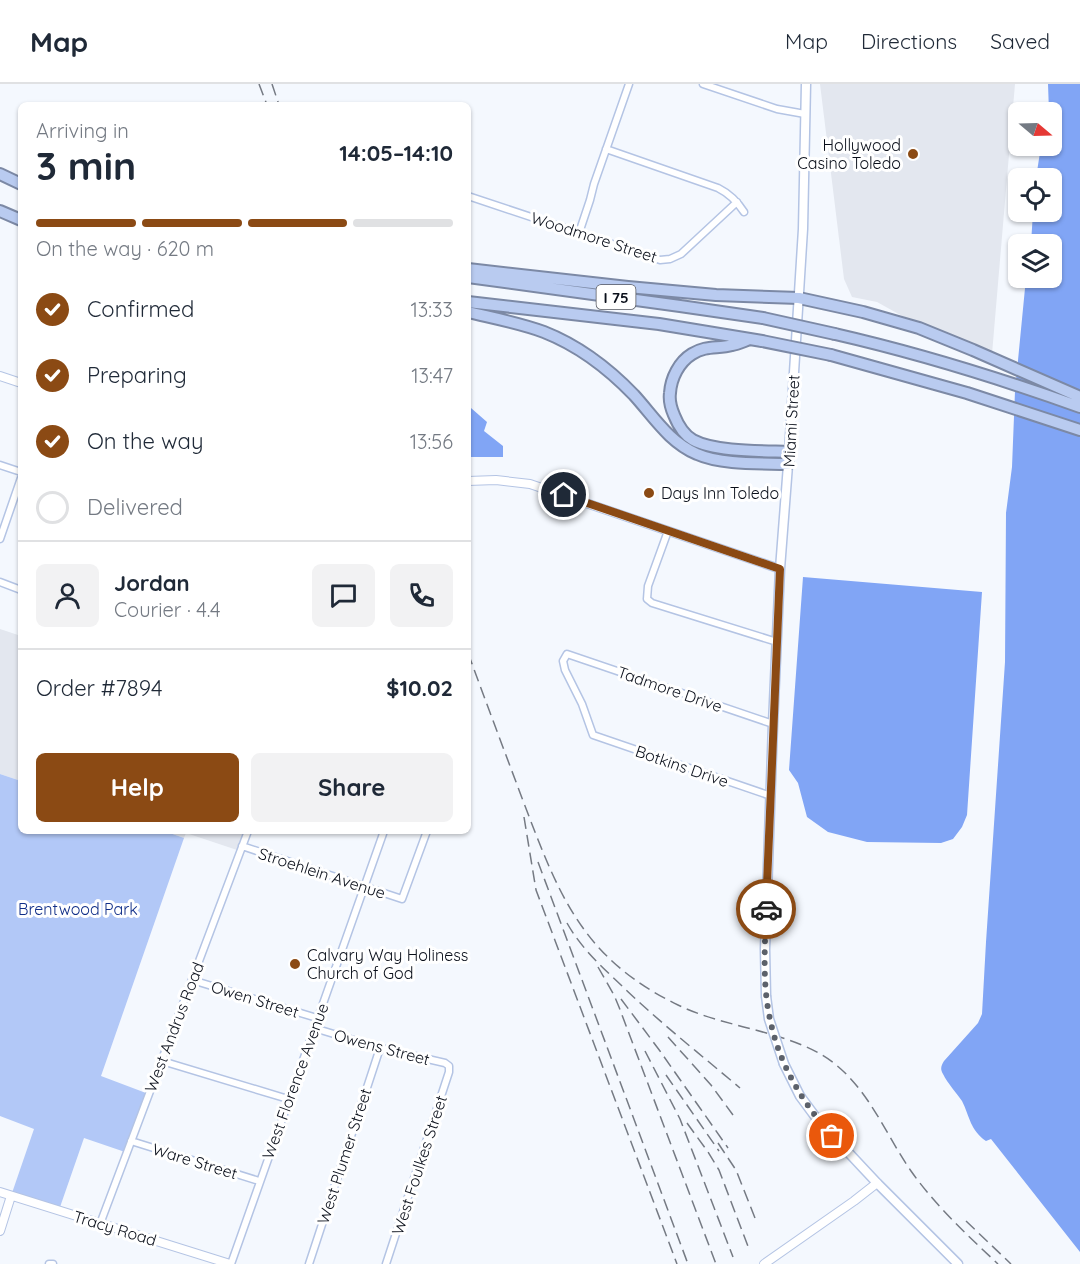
<!DOCTYPE html>
<meta charset="utf-8">
<style>
:root{--surface:#fff;--page:#f2f2f3;--text:#1f2937;--muted:#747a83;--line:#e0e1e3;--accent:#8b4a14}
body{margin:0;font-family:Quicksand,sans-serif;background:var(--page);color:var(--text);height:100vh;display:flex;flex-direction:column;font-size:22px;white-space:nowrap}
*{box-sizing:border-box;margin:0}
p{font-size:20px;color:var(--muted)}
.icon{flex:none;width:33px;height:33px;fill:none;stroke:currentColor;stroke-width:2;stroke-linecap:round;stroke-linejoin:round}
.map{position:relative;flex:1;overflow:hidden}
.sheet{position:absolute;left:18px;top:18px;width:453px;height:732px;display:flex;flex-direction:column;background:var(--surface);border-radius:9px;box-shadow:0 2px 4px #0004}
.sheet>*{flex:none}
.needle{width:39px;rotate:109deg}
.buttons{position:absolute;left:1008px;top:18px;display:grid;gap:12px}
.buttons a{display:grid;place-items:center;width:54px;height:54px;border-radius:9px;background:var(--surface);box-shadow:0 2px 4px #0004;font-size:30px}
.pin{position:absolute;display:grid;place-items:center;width:51px;height:51px;color:#fff;margin:-26px;border:3px solid #fff;border-radius:50%;box-shadow:0 2px 6px #0007}
.courier{position:absolute;display:grid;place-items:center;width:60px;height:60px;margin:-30px;border:4px solid #8b4a14;border-radius:50%;background:#fff;color:#222;box-shadow:0 2px 8px #0007}
.summary em{font-style:normal;font-weight:700}
.summary div{display:flex;flex-direction:column-reverse}
.summary{display:flex;align-items:center;justify-content:space-between;height:102px;padding:0 18px}
h1{font-size:39px;font-weight:700;line-height:45px}
.bar{display:grid;grid-template-columns:repeat(4,1fr);gap:9px 6px;align-content:center;height:72px;padding:0 18px}
.bar i{height:8px;border-radius:4px;background:var(--line)}
.bar .current{background:var(--accent)}
.bar p{grid-column:span 4}
.line{display:flex;align-items:center;gap:15px;padding:0 18px;border-top:2px solid var(--line)}
.line div{flex:1}
.round{display:grid;place-items:center;flex:none;width:63px;height:63px;border-radius:9px;background:var(--page)}
ol{padding:0 18px;list-style:none}
li{display:flex;align-items:center;gap:18px;height:66px}
li p{margin-inline-start:auto}
li .icon{padding:6px;border-radius:50%;background:var(--accent);color:#fff;stroke-width:4}
li:last-child{color:var(--muted)}
li i{width:33px;height:33px;border:3px solid var(--line);border-radius:50%}
.primary-button{display:flex;gap:12px;margin-top:auto;padding:12px 18px}
.primary-button a{flex:1;height:69px;border-radius:9px;background:var(--accent);color:#fff;font-size:24px;font-weight:700;line-height:69px;text-align:center}
.primary-button a+a{background:var(--page);color:var(--text)}
header{display:flex;align-items:center;gap:36px;box-sizing:border-box;height:84px;padding:0 30px;background:var(--surface);border-bottom:2px solid var(--line)}
header strong{font-size:28px}
nav{display:flex;gap:33px;margin-inline-start:auto;font-size:21px}
.map>svg:first-child{display:block}
</style>
<header>
<strong>Map</strong>
<nav><a>Map</a><a>Directions</a><a>Saved</a></nav>
</header>
<div class="map">
<svg width="1080" height="1180" viewBox="0 0 1080 1180">
<rect width="100%" height="100%" fill="#f4f8fe"/>
<!-- built -->
<path fill="#e3e7ef" d="M820 0H1015L992 270 968 258 904 233 877 218 852 213 844 195Z
M0 545 21 552V697L0 690Z
M164 747H244L237 766 186 749 184 754Z"/>
<!-- green -->
<path fill="#b2c8f7" d="M0 690 21 697V747H164L184 754 101 992 146 1009 125 1068 84 1054 59 1126 12 1109 34 1045 0 1032Z"/>
<!-- water -->
<path fill="#81a5f5" d="M1048 0H1080V1168L991 1055 986 1057C970 1046 970 1033 962 1017 956 1008 948 1000 943 990 940 985 941 982 944 977L978 939 982 930 986 858 1005 578 1006 429 1012 383 1015 307 1026 194H1052V160H1031L1033 128H1052V94H1036L1041 62H1052V28H1049Z
M468 319 471 324 487 338 484 347 503 362V373H468Z
M803 493 982 508 967 731 962 743 953 755 941 759 867 758 828 748 807 733 798 699 789 686Z"/>
<g fill="none" stroke-linecap="round" stroke-linejoin="round">
<!-- minor casing -->
<g stroke="#b4c4e4" stroke-width="9">
<path id="minor" d="M703 0 777 25 805 30
M606 65 718 104C730 110 737 117 744 128
M468 112 660 176 670 175 681 170 737 118
M579 149 590 116 594 100 629 0
M0 381 21 388
M668 447 648 502 647 515 652 519 777 558
M0 455 21 394
M0 498 21 506
M771 712 593 651 582 620 565 586 563 577 567 570 773 640
M242 762 402 815 427 747
M192 896 317 934
M314 944 380 964 445 979 449 982V988L386 1180
M162 977 288 1015
M131 1057 259 1097
M100 1140 248 747
M49 1180H53
M231 1180 384 747
M309 1180 380 964"/>
</g>
<!-- tertiary casing -->
<g stroke="#b4c4e4" stroke-width="10">
<path id="tertiary" d="M0 292 21 299
M468 397 496 396 530 400 780 485
M0 1108 230 1180
M0 1147 11 1112
M764 1180 854 1117 877 1099"/>
</g>
<!-- secondary casing -->
<g stroke="#b4c4e4" stroke-width="11">
<path id="secondary" d="M766 912 765 865 773 640 780 485 789 368 803 145 806 0
M784 980 800 1012 817 1035 877 1099 958 1180"/>
</g>
<!-- motorway casing -->
<g stroke="#7c89a5" stroke-width="14">
<path id="motorway" d="M0 90 21 100
M0 127 21 136
M468 185 628 203 716 211 799 214 863 228 919 244 973 266 1080 313
M468 193 680 222 763 234
M468 218 659 240 762 257
M468 228C493 234 520 239 544 248 577 261 609 285 634 311 654 333 669 358 697 370 721 381 762 379 788 380
M835 250C918 269 999 294 1080 323
M750 255C744 257 738 260 732 261 718 265 706 261 692 270 679 278 671 294 670 309 669 316 671 324 674 331 678 341 684 351 693 356 715 368 764 367 789 368
M831 271 967 309 1080 346"/>
</g>
<!-- minor -->
<use href="#minor" stroke="#fff" stroke-width="6"/>
<!-- tertiary -->
<use href="#tertiary" stroke="#fff" stroke-width="8"/>
<!-- secondary -->
<use href="#secondary" stroke="#fff" stroke-width="8"/>
<!-- motorway -->
<use href="#motorway" stroke="#b9cbf0" stroke-width="10"/>
<!-- rail -->
<path stroke="#757a83" stroke-width="1.5" stroke-dasharray="12 6" stroke-linecap="butt" d="M259 0 267 21
M272 0 279 21
M468 569C486 618 504 666 522 714 558 809 581 874 678 921 727 945 794 947 835 980 870 1008 886 1051 911 1087 935 1121 967 1151 998 1180
M524 733 536 806 677 1180
M538 778 688 1180
M567 839C581 864 601 882 621 901 659 938 700 970 740 1004
M598 883 614 911 619 923 716 1180
M621 915 660 967 728 1064
M668 953 711 1001 733 1031
M645 967 680 1035 733 1173
M666 991 719 1067
M687 1039 708 1068 719 1086 749 1165
M718 1059 736 1086 757 1139
M966 1137 1011 1180"/>
<!-- secondary-bridge casing -->
<g stroke="#b4c4e4" stroke-width="11" stroke-linecap="butt">
<path id="secondary-bridge" d="M766 912 769 935 784 980"/>
</g>
<!-- motorway-bridge casing -->
<g stroke="#7c89a5" stroke-width="14" stroke-linecap="butt">
<path id="motorway-bridge" d="M763 234 835 250
M762 257 831 271"/>
</g>
<!-- secondary-bridge -->
<use href="#secondary-bridge" stroke="#fff" stroke-width="8"/>
<!-- motorway-bridge -->
<use href="#motorway-bridge" stroke="#b9cbf0" stroke-width="10"/>
</g>
<g fill="none" stroke-linecap="round" stroke-linejoin="round">
<!-- done -->
<path stroke="#5c616a" stroke-width="6" stroke-dasharray="0 10.8" d="M766 825C765 861 762 899 770 935 779 980 802 1018 832 1052"/>
<!-- route -->
<path stroke="#8b4a14" stroke-width="8" d="M564 411 780 485 766 825"/>
</g>
<!-- markers -->
<g fill="#8b4a14" stroke="#fff" stroke-width="2">
<circle cx="913" cy="70" r="6"/>
<circle cx="649" cy="409" r="6"/>
<circle cx="295" cy="880" r="6"/>
</g>
<g text-anchor="middle" dominant-baseline="central" stroke-width="6" stroke-linejoin="round" paint-order="stroke">
<!-- shield labels -->
<rect fill="#fff" stroke="#54575f" stroke-width="1.5" x="596.5" y="201" width="39" height="24" rx="4.5"/>
<g font-size="15" font-weight="bold" fill="#0a0f1a">
<text x="616" y="213">I 75</text>
</g>
<!-- poi labels -->
<g font-size="16" fill="#0a0f1a" stroke="#fff" text-anchor="start">
<text x="901" y="61" text-anchor="end">Hollywood<tspan x="901" dy="18">Casino Toledo</tspan></text>
<text x="661" y="409">Days Inn Toledo</text>
<text x="307" y="871">Calvary Way Holiness<tspan x="307" dy="18">Church of God</tspan></text>
</g>
<!-- street labels -->
<g font-size="16" fill="#0a0f1a" stroke="#fff">
<text transform="translate(594 153) rotate(18)">Woodmore Street</text>
<text transform="translate(791 337) rotate(-87)">Miami Street</text>
<text transform="translate(670 605) rotate(19)">Tadmore Drive</text>
<text transform="translate(682 682) rotate(19)">Botkins Drive</text>
<text transform="translate(322 789) rotate(18)">Stroehlein Avenue</text>
<text transform="translate(255 915) rotate(17)">Owen Street</text>
<text transform="translate(174 943) rotate(-69)">West Andrus Road</text>
<text transform="translate(382 963) rotate(15)">Owens Street</text>
<text transform="translate(295 997) rotate(-70)">West Florence Avenue</text>
<text transform="translate(344 1072) rotate(-72)">West Plumer Street</text>
<text transform="translate(195 1077) rotate(17)">Ware Street</text>
<text transform="translate(419 1081) rotate(-72)">West Foulkes Street</text>
<text transform="translate(115 1144) rotate(17)">Tracy Road</text>
</g>
<!-- park labels -->
<g font-size="16" fill="#102e88" stroke="#fff">
<text x="78" y="825">Brentwood Park</text>
</g>
</g>
</svg>
<div class="buttons">
<a><svg class="needle" viewBox="-14 -14 28 28"><path d="M0-13l5 13h-10z" fill="#e53935"/><path d="M0 13l5-13h-10z" fill="#747a83"/></svg></a>
<a><svg class="icon" aria-label="locate" viewBox="0 0 24 24"><circle cx="12" cy="12" r="6"/><path d="M12 2v4M12 18v4M2 12h4M18 12h4"/></svg></a>
<a><svg class="icon" aria-label="layers" viewBox="0 0 24 24"><path d="M12 4l9 5-9 5-9-5zM3 14l9 5 9-5"/></svg></a>
</div>
<div class="pin" style="left:832px;top:1052px;background:#ea580c"><svg class="icon" aria-label="bag" viewBox="0 0 24 24"><path d="M5 8h14l-1 12H6zM9 8a3 3 0 0 1 6 0"/></svg></div>
<div class="pin" style="left:564px;top:411px;background:#1f2937"><svg class="icon" aria-label="home" viewBox="0 0 24 24"><path d="M3 11l9-7 9 7M6 9v11h12V9"/></svg></div>
<div class="courier" style="left:766px;top:825px"><svg class="icon" aria-label="car" viewBox="0 0 24 24"><path d="M5 17H2v-5l4-1 3-4h7l3 4 3 1v5h-3M9 17h6M6 11h13"/><circle cx="7" cy="17" r="2"/><circle cx="17" cy="17" r="2"/></svg></div>
<section class="sheet">
<div class="summary"><div><h1>3 min</h1><p>Arriving in</p></div><em>14:05–14:10</em></div>
<div class="bar"><i class="current"></i><i class="current"></i><i class="current"></i><i></i><p>On the way · 620 m</p></div>
<ol>
<li><svg class="icon" aria-label="check" viewBox="0 0 24 24"><path d="M5 12l5 5 9-10"/></svg>Confirmed<p>13:33</p></li>
<li><svg class="icon" aria-label="check" viewBox="0 0 24 24"><path d="M5 12l5 5 9-10"/></svg>Preparing<p>13:47</p></li>
<li><svg class="icon" aria-label="check" viewBox="0 0 24 24"><path d="M5 12l5 5 9-10"/></svg>On the way<p>13:56</p></li>
<li><i></i>Delivered</li>
</ol>
<div class="line" style="height:108px"><a class="round"><svg class="icon" aria-label="person" viewBox="0 0 24 24"><circle cx="12" cy="8" r="4"/><path d="M4 21q1-7 8-7t8 7"/></svg></a><div><b>Jordan</b><p>Courier · 4.4</p></div><a class="round"><svg class="icon" aria-label="chat" viewBox="0 0 24 24"><path d="M4 5h16v11H9l-5 4z"/></svg></a><a class="round"><svg class="icon" aria-label="phone" viewBox="0 0 24 24"><path d="M5 4h4l2 5-3 2q2 4 5 5l2-3 5 2v4C11 20 4 13 5 4z"/></svg></a></div>
<div class="line" style="height:78px"><div>Order #7894</div><b>$10.02</b></div>
<div class="primary-button"><a>Help</a><a>Share</a></div>
</section>
</div>
